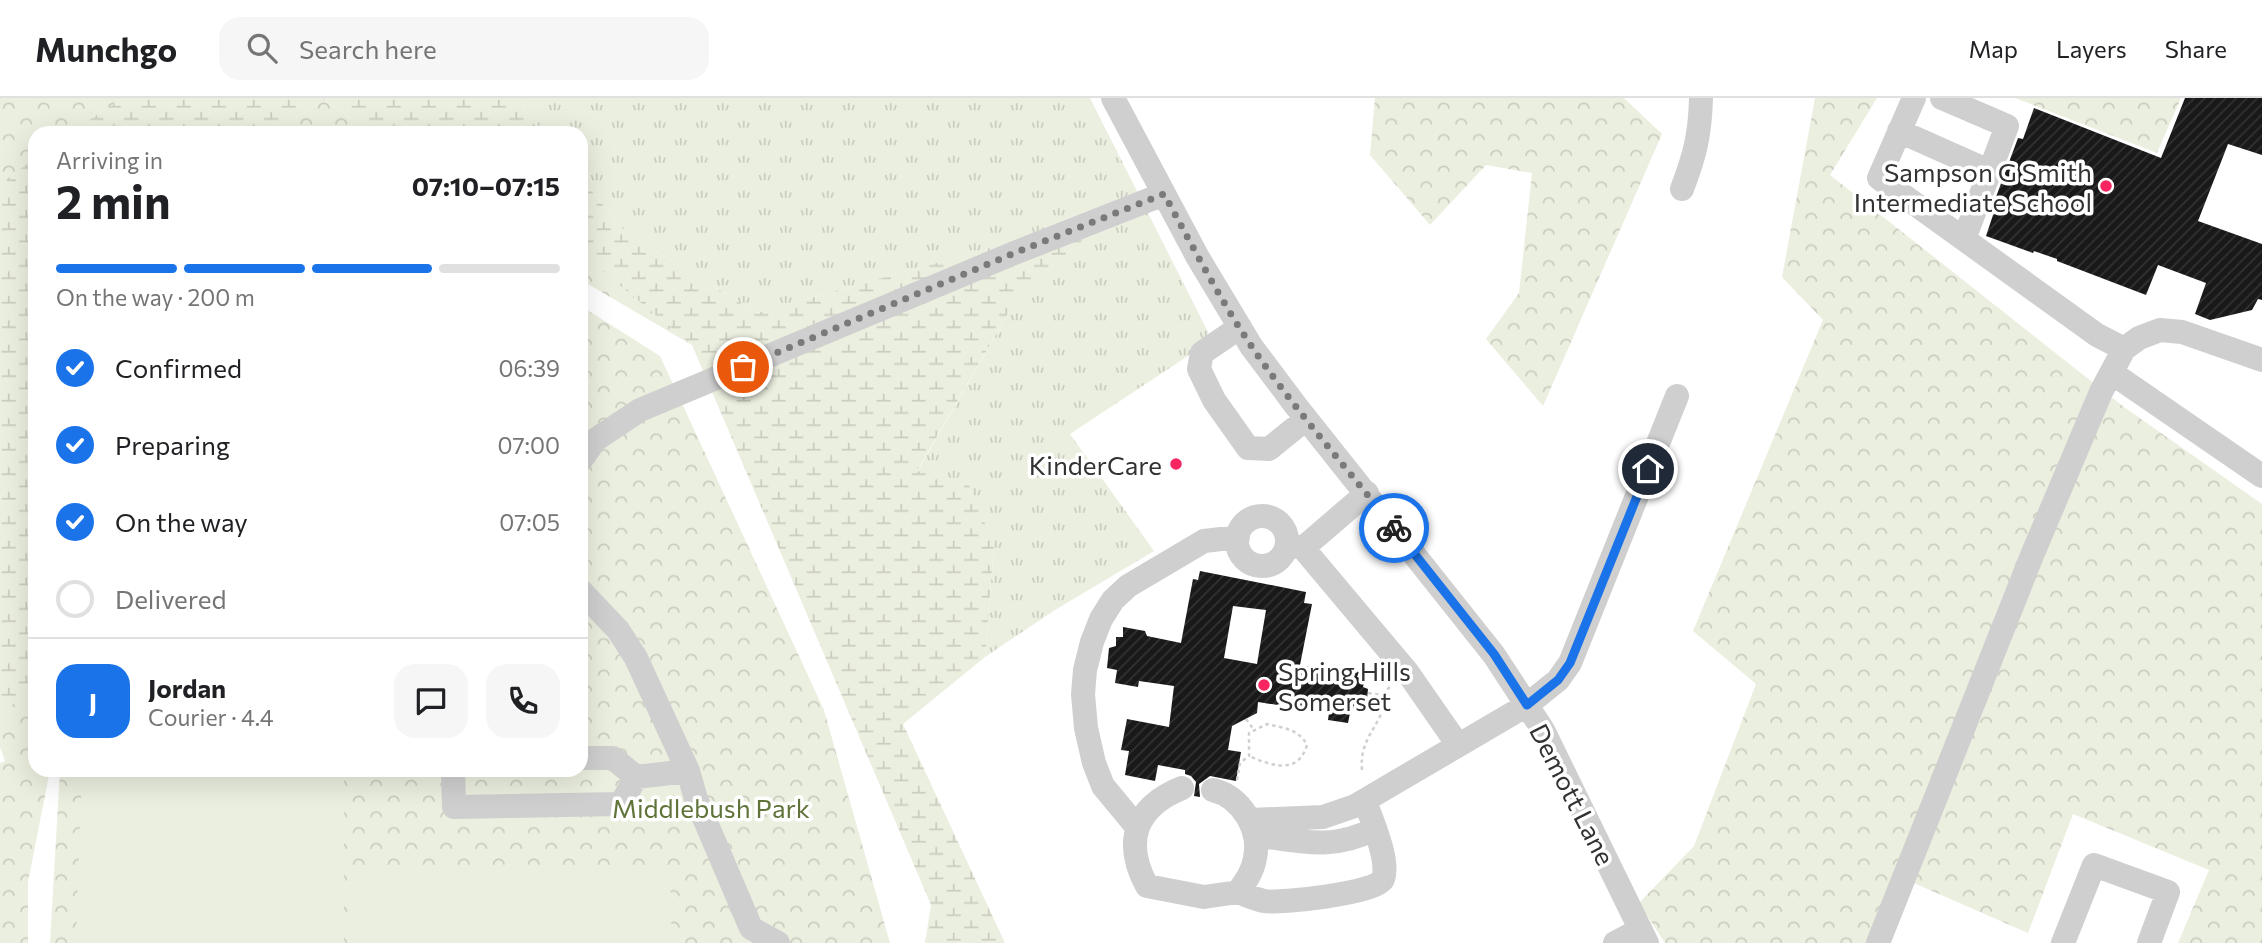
<!DOCTYPE html>
<meta charset="utf-8">
<style>
:root{--surface:#fff;--page:#f6f6f6;--text:#202124;--muted:#757577;--line:#e0e0e0;--accent:#1a73e8}
body{margin:0;font-family:Commissioner,sans-serif;background:var(--page);color:var(--text);height:100vh;display:flex;flex-direction:column;font-size:26px;white-space:nowrap}
*{box-sizing:border-box;margin:0}
p{font-size:23px;color:var(--muted)}
.icon{flex:none;width:38px;height:38px;fill:none;stroke:currentColor;stroke-width:2;stroke-linecap:round;stroke-linejoin:round}
.map{position:relative;flex:1;overflow:hidden}
.drawer{position:absolute;left:28px;top:28px;width:560px;height:651px;display:flex;flex-direction:column;background:var(--surface);border-radius:21px;box-shadow:0 7px 28px #0002}
.drawer>*{flex:none}
.pin{position:absolute;display:grid;place-items:center;width:60px;height:60px;color:#fff;margin:-30px;border:4px solid #fff;border-radius:50%;box-shadow:0 2px 7px #0007}
.courier{position:absolute;display:grid;place-items:center;width:70px;height:70px;margin:-35px;border:5px solid #1a73e8;border-radius:50%;background:#fff;color:#222;box-shadow:0 2px 9px #0007}
.overview em{font-style:normal;font-weight:700}
.overview div{display:flex;flex-direction:column-reverse}
.overview{display:flex;align-items:center;justify-content:space-between;height:119px;padding:0 28px}
h1{font-size:46px;font-weight:700;line-height:52px}
.bar{display:grid;grid-template-columns:repeat(4,1fr);gap:10px 7px;align-content:center;height:84px;padding:0 28px}
.bar i{height:9px;border-radius:5px;background:var(--line)}
.bar .on{background:var(--accent)}
.bar p{grid-column:span 4}
.line{display:flex;align-items:center;gap:18px;padding:0 28px;border-top:2px solid var(--line)}
.line div{flex:1}
.round{display:grid;place-items:center;flex:none;width:74px;height:74px;border-radius:21px;background:var(--page)}
ol{padding:0 28px;list-style:none}
li{display:flex;align-items:center;gap:21px;height:77px}
li p{margin-inline-start:auto}
li .icon{padding:7px;border-radius:50%;background:var(--accent);color:#fff;stroke-width:4}
li:last-child{color:var(--muted)}
li i{width:38px;height:38px;border:4px solid var(--line);border-radius:50%}
header{display:flex;align-items:center;gap:42px;box-sizing:border-box;height:98px;padding:0 35px;background:var(--surface);border-bottom:2px solid var(--line)}
header strong{font-size:33px}
nav{display:flex;gap:38px;margin-inline-start:auto;font-size:24px}
.search{width:490px;height:63px;background:var(--page);display:flex;align-items:center;gap:18px;box-sizing:border-box;padding:0 24px;border-radius:21px;color:var(--muted);font-size:26px}
.map>svg:first-child{display:block}
</style>
<header>
<strong>Munchgo</strong>
<div class="search"><svg class="icon" aria-label="search" viewBox="0 0 24 24"><circle cx="10" cy="10" r="6"/><path d="M15 15l6 6"/></svg>Search here</div>
<nav><a>Map</a><a>Layers</a><a>Share</a></nav>
</header>
<div class="map">
<svg width="2262" height="845" viewBox="0 0 2262 845">
<defs>
<pattern id="grass-tufts" width="24" height="20" patternUnits="userSpaceOnUse" patternTransform="scale(1.75)"><rect width="24" height="20" fill="#ebefdf"/><path d="M3 7l-1-3M5 7V3M7 7l1-3M15 17l-1-3M17 17v-4M19 17l1-3" fill="none" stroke="#cacdc0"/></pattern>
<pattern id="forest-crowns" width="20" height="18" patternUnits="userSpaceOnUse" patternTransform="scale(1.75)"><rect width="20" height="18" fill="#ebefdf"/><path d="M2 6a3 3 0 1 1 6 0M12 15a3 3 0 1 1 6 0" fill="none" stroke="#cacdc0"/></pattern>
<pattern id="wetland-marsh" width="20" height="14" patternUnits="userSpaceOnUse" patternTransform="scale(1.75)"><rect width="20" height="14" fill="#ebefdf"/><path d="M1 5h8M5 5V1M11 12h8M15 12V8" fill="none" stroke="#cacdc0"/></pattern>
<pattern id="building-hatch" width="6" height="6" patternUnits="userSpaceOnUse" patternTransform="scale(1.75)"><rect width="6" height="6" fill="#191919"/><path d="M-1 1l2-2M0 6l6-6M5 7l2-2" fill="none" stroke="#323232"/></pattern>
</defs>
<rect width="100%" height="100%" fill="#fff"/>
<!-- grass -->
<path fill="url(#grass-tufts)" d="M526 0H1090L1212 242 1070 336 1154 453 1055 512 985 559 994 447 917 374 1019 196 1113 116 757 215 624 133 581 80V35H544L524 11Z"/>
<!-- forest -->
<path fill="url(#forest-crowns)" d="M0 0H123L69 35H35V60L8 81 0 114Z
M1375 0H1624L1662 36 1543 308 1486 241 1519 195 1532 75 1486 67 1430 127 1370 57Z
M1815 0H1877L1830 77 2124 309 2262 406V845H2178L2209 772 2073 716 2028 835 1900 779 1871 845H1665L1639 805 1694 748 1756 586 1693 533 1823 222 1782 179Z
M2015 0H2181L2157 55Z
M324 2 374 35H332L328 33 323 35H272Z
M581 155 585 157 692 247 581 182Z
M581 208 660 258 824 612 890 845H50L60 672H581Z
M35 561V672H50L28 784V845H0V665L5 663 0 649V611Z"/>
<!-- wetland -->
<path fill="url(#wetland-marsh)" d="M123 0H526L524 11 544 35H374L324 2 272 35H69Z
M35 60V588L0 617V114L7 81Z
M581 80 624 133 757 215 1115 115 1019 196 917 373 968 385 994 447 985 559 903 626 1005 845H925L931 807 692 247 581 155Z"/>
<!-- pitch -->
<path fill="#ebefdf" d="M82 672H344V845H76Z
M670 769 672 845H351L350 776Z"/>
<!-- building -->
<path fill="url(#building-hatch)" fill-rule="evenodd" d="M2185 0H2262V57L2228 46 2198 123 2262 146V202L2258 201 2252 212 2210 222 2195 216 2206 185 2158 167 2146 197 2057 163V161L2034 153 2033 155 1986 138 1993 117 1990 115 2018 40 2023 41 2034 10 2161 60Z
M1200 473 1306 494 1304 505 1312 506 1300 567 1336 574 1337 570 1359 574 1357 579 1365 581 1363 589 1368 591 1366 612 1351 610 1348 625 1328 622 1329 615 1258 604 1257 615 1232 628 1228 652 1241 654 1236 683 1210 678 1199 686 1200 699 1194 698 1196 684 1191 678 1185 676V672L1158 667 1155 683 1125 677 1129 653 1121 652 1127 621 1169 629 1174 588 1139 583 1138 589 1115 585 1117 572 1107 570 1109 550 1116 548V539H1123V529L1145 533 1147 538 1181 545 1193 481 1198 482ZM1233 508 1266 512 1257 566 1224 560Z"/>
<g fill="none" stroke-linecap="round" stroke-linejoin="round">
<!-- path -->
<path stroke="#cfcfcf" stroke-width="2.5" stroke-dasharray="3.5 3.5" stroke-linecap="butt" d="M1383 597 1392 586
M1246 621 1254 632
M1362 672C1359 642 1378 631 1385 605L1382 597 1368 595
M1237 682 1240 665 1249 658V635L1267 626C1283 630 1299 631 1307 647 1298 677 1272 668 1249 658"/>
<!-- minor -->
<path stroke="#cfcfcf" stroke-width="24" d="M1113 0 1197 158 1251 248 1296 308 1494 557 1543 632 1647 845
M1914 0 1879 80 2097 237 2124 251
M1942 0 2007 28 1964 141
M1899 33 1991 74
M1682 91C1695 57 1700 37 1701 0
M1240 229 1202 255 1199 271 1214 302 1248 350 1269 351 1306 321
M2112 275 2262 378
M581 362 595 342 640 312 1012 156 1164 96
M1237 443a25 25 0 1 1 50 0a25 25 0 1 1-50 0Z
M1287 446 1303 450 1408 575 1458 647
M1303 450 1367 395
M581 493 618 532 636 560 688 673 636 679 613 660H581
M453 672 454 709 621 706 636 679
M688 673 696 701 751 830 778 845
M1182 690C1135 709 1123 744 1147 788L1204 799 1238 794C1246 783 1253 773 1255 760 1261 731 1241 699 1213 692
M1250 722 1323 719 1355 708 1527 607 1558 582 1570 565 1677 298
M1137 729 1103 688 1094 665 1086 630 1083 596 1085 572 1092 544 1101 521 1113 502 1128 488 1204 443 1238 439
M1255 737C1299 743 1333 753 1374 731
M1238 794C1246 797 1255 801 1264 803 1279 806 1378 795 1383 781 1390 762 1371 721 1365 703
M1615 845 1640 832
M1878 845 2033 455 2101 294 2124 251 2139 240 2160 232 2182 234 2262 262
M2063 845 2094 767 2168 794 2149 845"/>
</g>
<g fill="none" stroke-linecap="round" stroke-linejoin="round">
<!-- done -->
<path stroke="#7a7a7a" stroke-width="7" stroke-dasharray="0 12.6" d="M743 269 1012 156 1164 96C1192 147 1219 200 1252 249 1295 312 1347 370 1394 430"/>
<!-- route -->
<path stroke="#1a73e8" stroke-width="9" d="M1394 430 1494 556 1527 607 1558 582 1570 565 1648 371"/>
</g>
<!-- markers -->
<g fill="#f72560" stroke="#fff" stroke-width="2.5">
<circle cx="2106" cy="88" r="7"/>
<circle cx="1176" cy="366" r="7"/>
<circle cx="1264" cy="587" r="7"/>
</g>
<g text-anchor="middle" dominant-baseline="central" stroke-width="7" stroke-linejoin="round" paint-order="stroke">
<!-- poi labels -->
<g font-size="26" fill="#323232" stroke="#fff" text-anchor="end">
<text x="2092" y="73">Sampson G Smith<tspan x="2092" dy="30">Intermediate School</tspan></text>
<text x="1162" y="366">KinderCare</text>
<text x="1278" y="572" text-anchor="start">Spring Hills<tspan x="1278" dy="30">Somerset</tspan></text>
</g>
<!-- street labels -->
<g font-size="26" fill="#323232" stroke="#fff">
<text transform="translate(1573 696) rotate(63)">Demott Lane</text>
</g>
<!-- park labels -->
<g font-size="26" fill="#607339" stroke="#fff">
<text x="711" y="709">Middlebush Park</text>
</g>
</g>
</svg>
<div class="pin" style="left:743px;top:269px;background:#ea580c"><svg class="icon" aria-label="bag" viewBox="0 0 24 24"><path d="M5 8h14l-1 12H6zM9 8a3 3 0 0 1 6 0"/></svg></div>
<div class="pin" style="left:1648px;top:371px;background:#1f2937"><svg class="icon" aria-label="home" viewBox="0 0 24 24"><path d="M3 11l9-7 9 7M6 9v11h12V9"/></svg></div>
<div class="courier" style="left:1394px;top:430px"><svg class="icon" aria-label="bike" viewBox="0 0 24 24"><circle cx="6" cy="16" r="4"/><circle cx="18" cy="16" r="4"/><path d="M6 16l4-8h5l3 8M10 8l3 8H6M13 5h3"/></svg></div>
<section class="drawer">
<div class="overview"><div><h1>2 min</h1><p>Arriving in</p></div><em>07:10–07:15</em></div>
<div class="bar"><i class="on"></i><i class="on"></i><i class="on"></i><i></i><p>On the way · 200 m</p></div>
<ol>
<li><svg class="icon" aria-label="check" viewBox="0 0 24 24"><path d="M5 12l5 5 9-10"/></svg>Confirmed<p>06:39</p></li>
<li><svg class="icon" aria-label="check" viewBox="0 0 24 24"><path d="M5 12l5 5 9-10"/></svg>Preparing<p>07:00</p></li>
<li><svg class="icon" aria-label="check" viewBox="0 0 24 24"><path d="M5 12l5 5 9-10"/></svg>On the way<p>07:05</p></li>
<li><i></i>Delivered</li>
</ol>
<div class="line" style="height:126px"><b class="round" style="background:var(--accent);color:#fff">J</b><div><b>Jordan</b><p>Courier · 4.4</p></div><a class="round"><svg class="icon" aria-label="chat" viewBox="0 0 24 24"><path d="M4 5h16v11H9l-5 4z"/></svg></a><a class="round"><svg class="icon" aria-label="phone" viewBox="0 0 24 24"><path d="M5 4h4l2 5-3 2q2 4 5 5l2-3 5 2v4C11 20 4 13 5 4z"/></svg></a></div>
</section>
</div>
